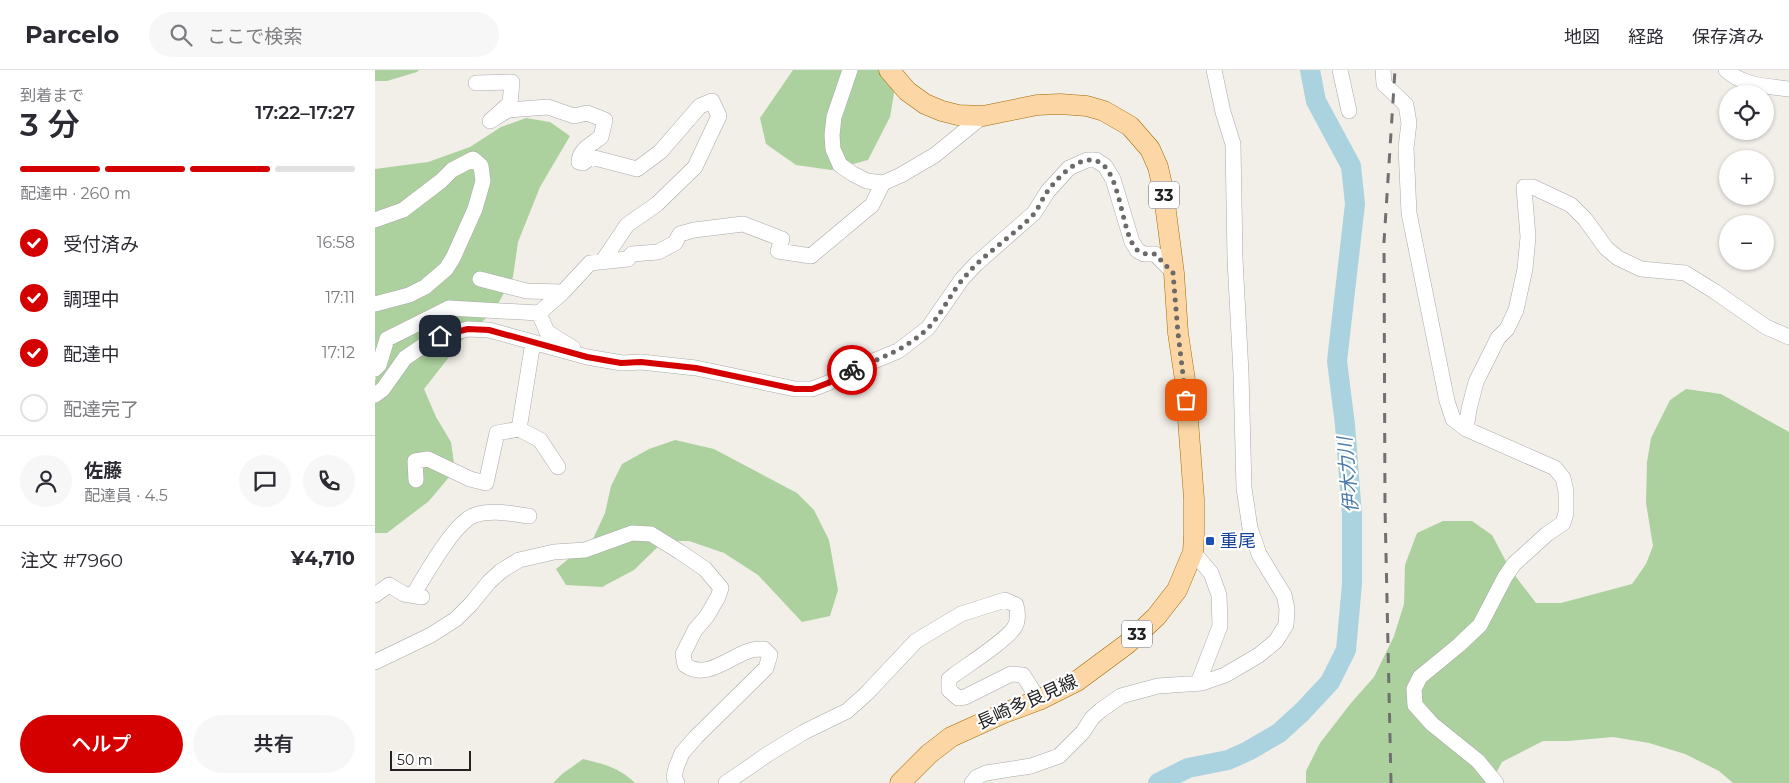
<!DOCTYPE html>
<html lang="ja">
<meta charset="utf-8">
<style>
:root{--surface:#fff;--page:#f7f7f7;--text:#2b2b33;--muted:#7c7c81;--line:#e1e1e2;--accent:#d40000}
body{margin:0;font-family:Montserrat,"Noto Sans JP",sans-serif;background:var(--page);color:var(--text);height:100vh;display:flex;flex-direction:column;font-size:19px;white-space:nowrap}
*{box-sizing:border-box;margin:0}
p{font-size:16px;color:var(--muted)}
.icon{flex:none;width:28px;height:28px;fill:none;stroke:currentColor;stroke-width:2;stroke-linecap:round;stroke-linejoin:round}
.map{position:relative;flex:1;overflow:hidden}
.side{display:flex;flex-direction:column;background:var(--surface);width:375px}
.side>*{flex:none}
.buttons{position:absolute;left:1344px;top:15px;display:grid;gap:10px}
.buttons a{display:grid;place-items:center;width:55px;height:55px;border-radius:50%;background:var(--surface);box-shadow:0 1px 4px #0004;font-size:25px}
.scale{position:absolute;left:15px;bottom:12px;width:81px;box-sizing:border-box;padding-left:5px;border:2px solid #222;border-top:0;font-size:14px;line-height:18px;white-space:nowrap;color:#222;-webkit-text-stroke:4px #fff;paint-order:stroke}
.pin{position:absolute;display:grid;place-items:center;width:42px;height:42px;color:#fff;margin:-21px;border-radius:10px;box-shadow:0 2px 8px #0006}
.courier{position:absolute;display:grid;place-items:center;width:50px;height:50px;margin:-25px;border:4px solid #d40000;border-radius:50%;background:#fff;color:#222;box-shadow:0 1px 6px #0007}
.summary em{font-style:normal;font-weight:600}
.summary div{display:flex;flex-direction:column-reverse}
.summary{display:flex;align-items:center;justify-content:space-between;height:85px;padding:0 20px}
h1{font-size:32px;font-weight:600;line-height:38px}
.bar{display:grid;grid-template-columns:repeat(4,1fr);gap:8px 5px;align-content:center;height:60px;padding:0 20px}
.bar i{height:6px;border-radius:4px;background:var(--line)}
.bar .on{background:var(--accent)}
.bar p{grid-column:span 4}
.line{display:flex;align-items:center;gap:12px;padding:0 20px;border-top:1px solid var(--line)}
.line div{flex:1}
.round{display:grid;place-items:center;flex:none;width:52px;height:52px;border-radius:26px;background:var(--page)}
ol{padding:0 20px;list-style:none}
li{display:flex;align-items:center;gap:15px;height:55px}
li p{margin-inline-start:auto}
li .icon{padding:5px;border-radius:50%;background:var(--accent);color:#fff;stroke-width:4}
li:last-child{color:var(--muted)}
li i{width:28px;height:28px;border:2px solid var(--line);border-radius:50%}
.cta{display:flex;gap:10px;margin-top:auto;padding:10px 20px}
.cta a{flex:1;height:58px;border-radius:30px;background:var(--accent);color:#fff;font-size:20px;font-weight:600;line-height:58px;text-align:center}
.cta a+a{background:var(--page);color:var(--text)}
header{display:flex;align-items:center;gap:30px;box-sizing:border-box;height:70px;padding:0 25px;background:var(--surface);border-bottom:1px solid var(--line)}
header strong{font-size:24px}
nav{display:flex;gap:28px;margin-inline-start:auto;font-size:18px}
.search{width:350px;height:45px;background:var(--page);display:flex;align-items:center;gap:12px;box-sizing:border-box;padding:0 18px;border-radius:28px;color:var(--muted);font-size:19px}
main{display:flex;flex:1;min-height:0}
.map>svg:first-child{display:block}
</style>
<header>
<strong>Parcelo</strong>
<div class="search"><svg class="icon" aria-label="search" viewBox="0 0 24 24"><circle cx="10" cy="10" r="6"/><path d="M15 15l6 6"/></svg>ここで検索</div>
<nav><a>地図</a><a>経路</a><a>保存済み</a></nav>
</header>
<main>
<section class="side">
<div class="summary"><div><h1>3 分</h1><p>到着まで</p></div><em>17:22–17:27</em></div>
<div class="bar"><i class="on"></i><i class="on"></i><i class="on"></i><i></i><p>配達中 · 260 m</p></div>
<ol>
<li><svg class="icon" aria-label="check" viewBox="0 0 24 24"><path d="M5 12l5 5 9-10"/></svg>受付済み<p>16:58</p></li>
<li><svg class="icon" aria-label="check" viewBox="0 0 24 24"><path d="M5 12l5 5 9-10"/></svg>調理中<p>17:11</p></li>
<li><svg class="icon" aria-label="check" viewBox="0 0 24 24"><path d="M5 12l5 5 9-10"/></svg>配達中<p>17:12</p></li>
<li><i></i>配達完了</li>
</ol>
<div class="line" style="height:90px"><a class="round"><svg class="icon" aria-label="person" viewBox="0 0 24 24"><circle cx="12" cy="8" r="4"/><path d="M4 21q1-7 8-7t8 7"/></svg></a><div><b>佐藤</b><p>配達員 · 4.5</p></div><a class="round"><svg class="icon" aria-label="chat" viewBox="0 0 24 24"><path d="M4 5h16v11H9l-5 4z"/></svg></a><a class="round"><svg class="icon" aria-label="phone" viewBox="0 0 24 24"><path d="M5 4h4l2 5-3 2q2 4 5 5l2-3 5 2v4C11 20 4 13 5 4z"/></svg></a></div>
<div class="line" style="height:65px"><div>注文 #7960</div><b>¥4,710</b></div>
<div class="cta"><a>ヘルプ</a><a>共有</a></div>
</section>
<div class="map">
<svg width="1414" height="713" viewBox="0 0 1414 713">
<rect width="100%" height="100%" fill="#f2efe9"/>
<!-- forest -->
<path fill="#add19e" d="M0 0H44L42 2 12 11H0Z
M418 0H523L515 47 493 90 456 100 421 95 391 74 385 48Z
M151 48 175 52 195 66 165 117 143 172 138 207 119 241 89 268 49 319 61 347 76 372 80 400 54 431 12 463H0V311L1 307 0 302V99L53 92 95 77 126 57Z
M1311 319 1346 324 1414 362V713H1358L1344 701 1310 684 1274 673 1238 667 1193 671H1168L1127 692 1116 713H931V701L945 673 976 633 999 607 1019 566 1029 534 1030 495 1042 463 1068 451H1097L1117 465 1135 499 1161 533H1186L1257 514 1271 494 1278 476 1271 433 1272 392 1276 368 1295 330Z
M300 370 339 379 422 423 439 440 454 470 463 520 455 546 427 552 383 505 349 483 314 471H289L259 500 227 517 191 515 181 499 218 469 230 443 236 416 247 394 274 379Z
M208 689C229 694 245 698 260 713H178L187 704Z"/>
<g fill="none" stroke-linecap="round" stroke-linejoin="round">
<!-- river -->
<path stroke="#aad3df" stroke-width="20" d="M783 713 813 698 853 690 873 681 904 663 927 642 955 612 971 580 977 514V445L970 355 962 291 980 134 976 96 941 31 935 0"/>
<!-- minor casing -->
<g stroke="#a9a9a9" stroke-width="16">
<path id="minor" d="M475 0 459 47 457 65 458 79 465 95 478 104 492 111 508 113 526 105 560 85 608 46
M965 0 974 41
M1008 0 1009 14 1031 35 1034 53 1031 78 1034 143 1072 331 1078 349 1091 359 1180 398 1188 408 1191 421V443L1188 453 1172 464 1139 494 1130 507 1105 555 1084 575 1045 607 1039 619 1040 635 1057 654 1103 691 1121 713
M1351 0C1368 16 1392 16 1414 19
M101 13 137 12 135 33 115 51 133 40 173 37 199 46 212 43 230 50 226 67C217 74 204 80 204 92L208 93 216 87 262 99 285 82 325 36 337 31 344 46 320 97 282 134 252 155 227 192
M0 150 28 140 66 111 77 100 96 90 98 89 106 96 108 111 100 139 78 188 71 199 50 217 34 225 0 234
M105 209 152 221 188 222
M198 278 172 262 164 243 188 222 215 193 253 189 257 184 283 182 300 173 305 164 319 160 368 154 407 169 403 181 436 186 497 135 508 113
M0 299 4 295 12 269 74 238 164 243
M0 325 8 319 30 288 55 271 65 266 93 259 114 260 212 287 247 293 266 292 321 298 420 319H437L453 313 472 302 523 281 553 258 587 209 601 194 659 143 673 121 694 98 712 90H721L730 96 738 109 757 172 763 181 769 184H780L799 203
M144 359 158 272
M1091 359 1094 339 1101 312 1123 268 1132 259 1141 240 1150 199 1153 167 1149 117H1158L1196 135 1210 149 1231 178 1243 188 1266 199 1310 203 1339 221 1391 257 1414 267
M41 410 40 391 53 389 95 409 111 413 122 363 144 359 165 370 183 397
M818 482 836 503 844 525 845 556 825 608 827 613
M0 525 14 515 29 524 47 527
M38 525C50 506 79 452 100 445 117 439 137 444 154 446
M0 592 56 565 81 549 96 534 114 512 126 501 144 490 179 482 210 480 257 463 276 464 305 482 330 499 346 518 343 527 332 546 320 560 308 584 310 595C332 611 356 585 377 580 381 579 385 579 389 579L395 585 391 598 321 667 307 683 301 698 299 707 302 713
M351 713 393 684 429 662 472 641 491 624 541 571 586 544 630 530 641 535C643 543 644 551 639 558 629 572 594 594 579 605L574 609V620L583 628 590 627 636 604 648 605 664 630
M597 713 602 707 611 703 656 696 684 686 708 662 717 648 726 640 746 626 783 616 827 613 850 605 884 585 901 571 911 555 912 539 909 525 884 484 875 458 869 418 866 303 860 189 858 74 848 42 839 0"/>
</g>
<!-- major casing -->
<g stroke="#a06b00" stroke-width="21">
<path id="major" d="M514 0 532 21 550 34 567 41 583 45 608 46 662 35 685 34 712 36 729 41 755 56 775 79 783 97 788 119 799 203 803 263 810 310 819 429V464L818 482 802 520 781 547 752 574 702 611 664 630 629 643 576 667 554 684 525 713"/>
</g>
<!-- minor -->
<use href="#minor" stroke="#fff" stroke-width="15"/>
<!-- major -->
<use href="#major" stroke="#fcd6a4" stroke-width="20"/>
<!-- rail -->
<path stroke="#707070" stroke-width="3" stroke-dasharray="10 10" stroke-linecap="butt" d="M1016 713 1010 438 1009 172 1020 0"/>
</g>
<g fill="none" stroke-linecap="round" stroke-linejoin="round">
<!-- done -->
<path stroke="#6b6a68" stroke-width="5" stroke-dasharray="0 9" d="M477 300C504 289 532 279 553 258 567 244 575 224 588 209 608 184 636 168 658 145 664 138 667 129 672 122 681 110 697 92 713 90 747 86 744 163 762 180 768 185 774 184 780 184L798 203 803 263 811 330"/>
<!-- route -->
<path stroke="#d40000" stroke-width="6" d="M65 266 93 259 114 260 212 287 246 293 266 292 321 298 420 319H437L453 313 477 300"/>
</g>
<!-- markers -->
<rect fill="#1a4fb4" stroke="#fff" stroke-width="2" x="830" y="466" width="10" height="10" rx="2.5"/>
<g text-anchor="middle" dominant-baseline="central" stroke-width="4.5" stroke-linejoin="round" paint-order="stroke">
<!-- shield labels -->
<g fill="#fff" stroke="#646464" stroke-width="1">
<rect x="774" y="111.5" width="30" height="27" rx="4"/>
<rect x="747" y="550.5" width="30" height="27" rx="4"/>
</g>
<g font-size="16" font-weight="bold" fill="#222">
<text x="789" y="125">33</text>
<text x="762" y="564">33</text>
</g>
<!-- transit labels -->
<g font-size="18" fill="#164399" stroke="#fff" text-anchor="start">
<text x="845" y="471">重尾</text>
</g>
<!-- street labels -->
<g font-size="18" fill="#222" stroke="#fff">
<text transform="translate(652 632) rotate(-24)">長崎多良見線</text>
</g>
<!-- water labels -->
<g font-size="19" font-style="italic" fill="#4a7aab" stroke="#fff">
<text transform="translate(973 405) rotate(-95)">伊木力川</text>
</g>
</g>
</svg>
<div class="buttons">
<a><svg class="icon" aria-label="locate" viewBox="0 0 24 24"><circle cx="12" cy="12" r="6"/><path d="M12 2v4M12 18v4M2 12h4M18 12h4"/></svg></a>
<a>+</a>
<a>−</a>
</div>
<div class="scale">50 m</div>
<div class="pin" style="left:811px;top:330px;background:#ea580c"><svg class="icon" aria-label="bag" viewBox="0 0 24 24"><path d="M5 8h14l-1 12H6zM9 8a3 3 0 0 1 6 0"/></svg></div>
<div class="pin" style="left:65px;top:266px;background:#1f2937"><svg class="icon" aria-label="home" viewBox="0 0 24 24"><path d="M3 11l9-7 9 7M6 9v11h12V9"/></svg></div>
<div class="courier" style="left:477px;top:300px"><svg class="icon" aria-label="bike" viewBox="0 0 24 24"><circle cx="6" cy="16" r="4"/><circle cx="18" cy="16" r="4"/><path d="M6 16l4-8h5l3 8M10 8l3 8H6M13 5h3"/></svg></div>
</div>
</main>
